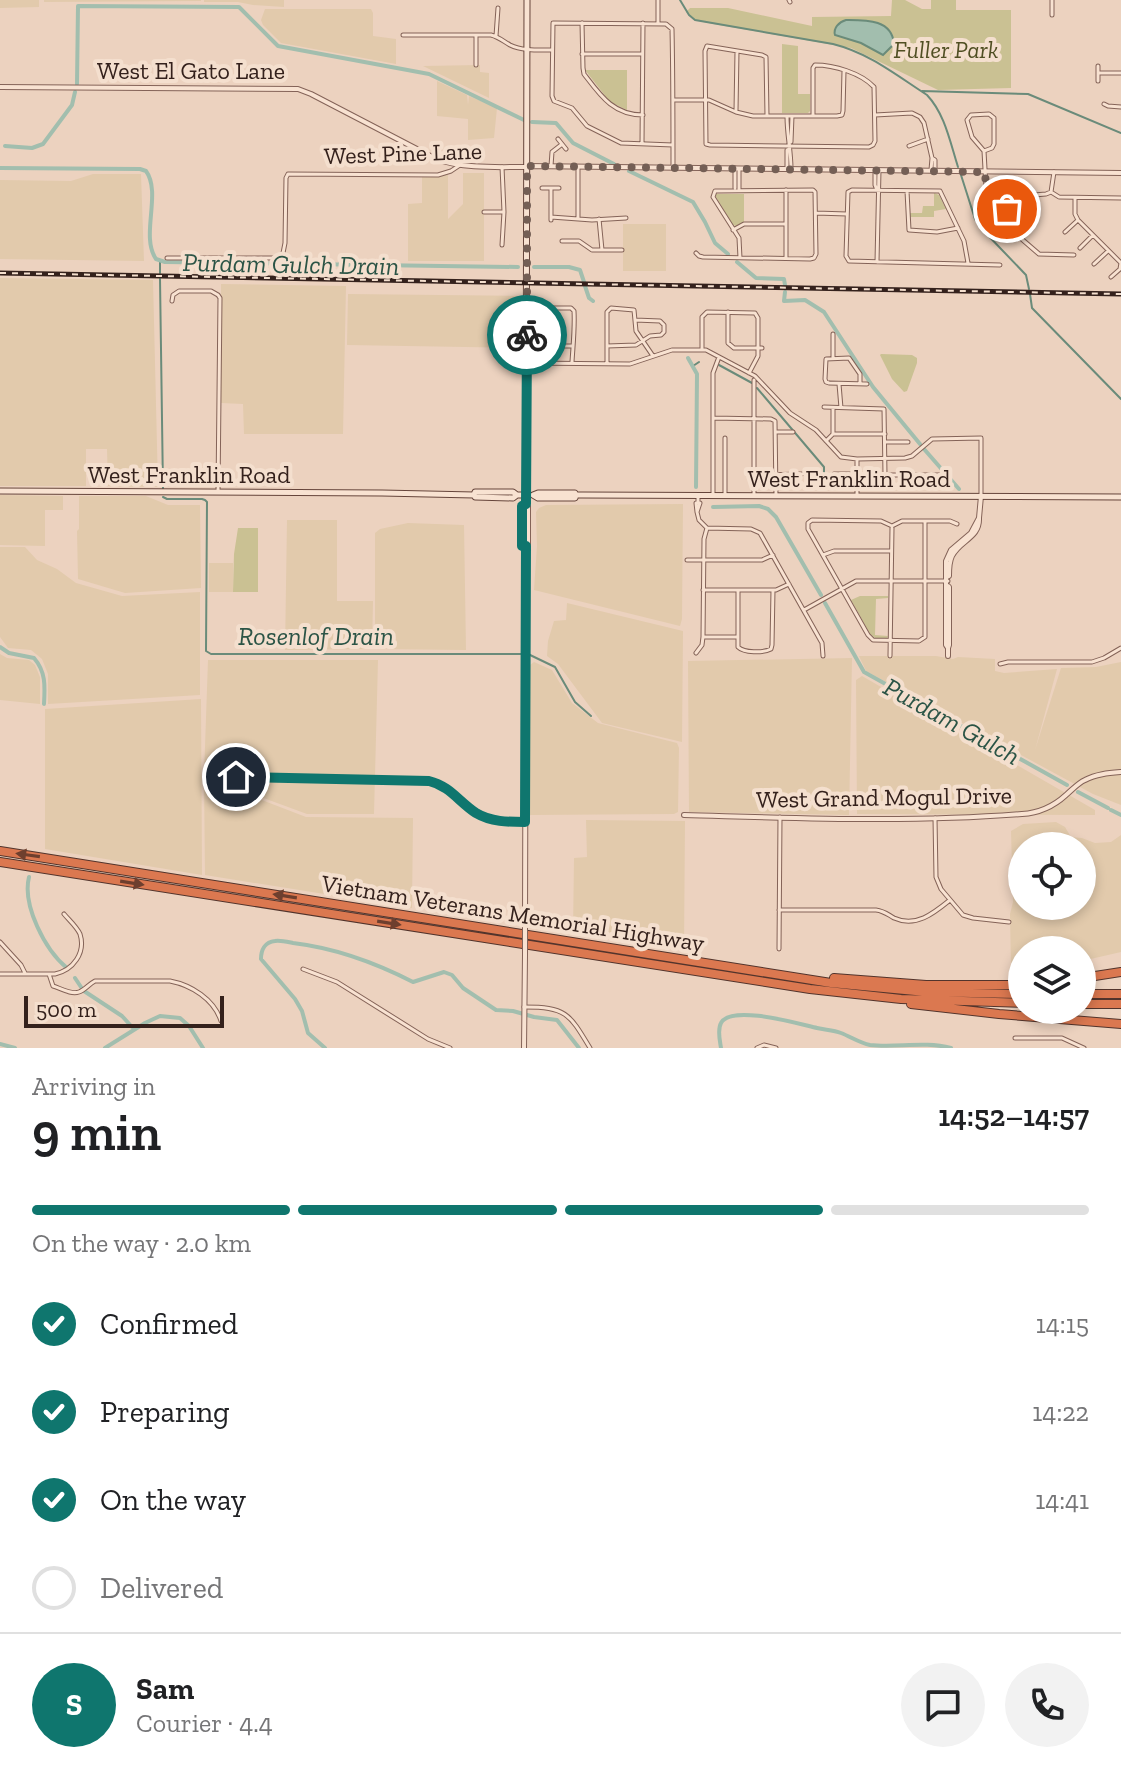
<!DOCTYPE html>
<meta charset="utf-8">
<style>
:root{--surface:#fff;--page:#f2f2f2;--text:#202124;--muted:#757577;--line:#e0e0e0;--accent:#0f766e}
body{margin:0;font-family:"Zilla Slab",serif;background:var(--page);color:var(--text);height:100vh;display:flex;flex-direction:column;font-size:30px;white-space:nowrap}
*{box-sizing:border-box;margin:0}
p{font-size:26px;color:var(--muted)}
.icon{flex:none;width:44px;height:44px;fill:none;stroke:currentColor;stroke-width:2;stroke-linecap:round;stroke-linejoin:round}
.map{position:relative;height:1048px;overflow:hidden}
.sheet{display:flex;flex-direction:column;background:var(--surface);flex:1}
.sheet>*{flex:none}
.fabs{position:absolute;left:1008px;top:832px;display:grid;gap:16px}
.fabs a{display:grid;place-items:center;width:88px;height:88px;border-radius:50%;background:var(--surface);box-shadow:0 4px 12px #0003;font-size:40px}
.scale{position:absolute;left:24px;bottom:20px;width:200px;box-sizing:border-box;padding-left:8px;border:4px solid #34211c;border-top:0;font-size:22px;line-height:28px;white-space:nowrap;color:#34211c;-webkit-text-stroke:6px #f4dfce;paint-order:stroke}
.pin{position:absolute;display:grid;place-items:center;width:68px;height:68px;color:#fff;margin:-34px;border:4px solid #fff;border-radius:50%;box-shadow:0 2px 8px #0007}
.courier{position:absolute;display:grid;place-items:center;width:80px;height:80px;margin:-40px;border:6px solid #0f766e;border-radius:50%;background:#fff;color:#222;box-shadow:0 2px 10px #0007}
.overview em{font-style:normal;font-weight:600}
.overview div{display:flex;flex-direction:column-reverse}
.overview{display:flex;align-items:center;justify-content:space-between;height:136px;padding:0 32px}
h1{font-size:52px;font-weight:600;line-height:60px}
.bar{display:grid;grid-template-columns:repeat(4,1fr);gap:12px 8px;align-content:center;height:96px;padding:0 32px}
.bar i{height:10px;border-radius:6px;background:var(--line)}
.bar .active{background:var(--accent)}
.bar p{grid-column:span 4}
.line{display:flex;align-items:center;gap:20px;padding:0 32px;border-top:2px solid var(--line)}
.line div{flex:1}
.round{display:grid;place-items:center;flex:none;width:84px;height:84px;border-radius:42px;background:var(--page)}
ol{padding:0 32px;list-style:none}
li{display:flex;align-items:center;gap:24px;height:88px}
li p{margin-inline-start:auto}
li .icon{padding:8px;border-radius:50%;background:var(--accent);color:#fff;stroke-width:4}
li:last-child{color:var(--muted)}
li i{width:44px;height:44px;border:4px solid var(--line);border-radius:50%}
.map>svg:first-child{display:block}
</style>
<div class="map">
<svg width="1121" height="1048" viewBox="0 0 1121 1048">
<rect width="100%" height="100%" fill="#ecd2bf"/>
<!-- farmland -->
<path fill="#e2caac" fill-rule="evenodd" d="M0 0H39V7L0 8Z
M44 0H201V1L44 2Z
M204 0H284V7L253 5 238 2H204Z
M265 9H371L373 13V36L396 39V64L281 43 263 25 261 20Z
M480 65V72L489 73V98L423 66Z
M437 81 467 95 468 105 469 96 497 108 494 138 468 140V119L437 116Z
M463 173H484V261H408V204L422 203V177L438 176 448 174V219L463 204Z
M93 174H141L144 261 0 259V180L71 181Z
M623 224H666V271H623Z
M0 278 153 280 158 487 108 486 107 449H86V486H0Z
M221 284 346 286 343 434H244L243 404 221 403Z
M348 294 523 296V348L347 345Z
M0 495 63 496V510H45V546L0 545Z
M79 496H146L168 505H200L201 588 125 593 78 579 77 531 79 529Z
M683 504 682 619 680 626 534 590 537 546 536 512 539 508 546 505Z
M287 520H337V601H373L372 649 285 650Z
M408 523 464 525 466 650 375 649V533L380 529Z
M0 547H25L37 560 57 569 76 583 122 596 200 592V695L48 704V674L42 659 31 650 8 648 0 637Z
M209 563H233V592H209Z
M567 603 683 631 682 742 602 723 558 664 547 656 548 641 554 621 566 620Z
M0 654 7 658 29 660 35 665 40 677V704L0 700Z
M859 656H936L953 659 958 657 995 659V671L1004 673 1057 669 1035 750 1061 668 1096 667 1121 662V805L1093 794 866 671Z
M852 658 849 815 689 812 688 661Z
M208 660H378L374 814H307L204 776Z
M534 662 552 670 572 703 598 723 677 743 679 748 678 812 674 814 530 815V665Z
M862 676 1095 810V815L857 814 856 680Z
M201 699 202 875 45 849V709Z
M204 778 306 817 413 818 412 908 205 875Z
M586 820 685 821 684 948 573 932 574 858 587 857Z
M1056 822 1065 827 1071 837 1082 838 1095 843 1111 842 1121 835V952L1082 961V950H1022V972L1016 973 1011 968 1010 914 1013 902 1011 831 1023 824ZM1022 846H1082V906H1022Z"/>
<!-- green -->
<path fill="#cac193" d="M892 0H905L922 9H931V0H956V10H1011V88L938 90 851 48 713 24 694 20 686 12 690 8H728L812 26V17L891 16Z
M782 44 798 46V94H810V111L808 113H782Z
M585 70H627V110L610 102Z
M934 193 939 195 946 209 934 211V217H910V213H922L923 206H934Z
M716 194H744V222L736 226 733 225 716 197Z
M881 354 912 355 917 358V363L907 391 904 392 892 379 880 355Z
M238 528H258V592H233L234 554Z
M860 596H888V598L876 599 875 635 888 636 887 638H875L870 634 851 600Z"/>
<!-- water -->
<path fill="#a2beae" stroke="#6a8b7a" stroke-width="2" d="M846 20C866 20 892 19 894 44L883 55 861 43 835 35C833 28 839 22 846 20Z"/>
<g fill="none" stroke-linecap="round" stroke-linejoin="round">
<!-- stream -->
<path stroke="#6a8b7a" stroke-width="2" d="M680 0 689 15 695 20 833 44C869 53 896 75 927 95 945 114 950 142 958 167
M922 91 1028 94 1121 133
M961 175 975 219 980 227 1026 275 1029 289
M160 260V273
M160 279 163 489
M1030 294 1032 308 1121 399
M719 365 752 383
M693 366 699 362
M757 388 824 467V488
M163 497 167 499H202L205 500 207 502 206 651 211 654H523
M528 654 555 667 575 702 591 716"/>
<!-- canal -->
<path stroke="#a2beae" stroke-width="4" d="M77 84 78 6 239 7 278 46 429 74 524 120
M532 122 556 123 573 143 614 164
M5 146 32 148 43 144 72 105 75 92
M0 168 140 169 146 171C162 193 140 236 156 259L165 262 518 267
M629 171 693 202 705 222 715 243 728 254
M737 262 756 278 784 279 785 285
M534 267H569L580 270 584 282
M585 286 589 298 593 301
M785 292 784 301 805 300 824 312 873 387 920 444
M688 358 697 374 696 487
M924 449 959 489
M713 507 759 506 768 509 776 517 821 595
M825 603 864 672 1067 785
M0 647 9 653 34 658C46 672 45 686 44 704
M1078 792 1108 808
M1111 810 1121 815
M29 877C22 905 45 950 67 968
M75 978 81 987
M84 991 122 1016 132 1027
M0 1044 15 1048
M105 1048 145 1023 160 1016 180 1018 189 1026 203 1048
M325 1048 308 1033 302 1011 295 999 261 959C261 950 265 942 275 941 280 940 288 942 293 943 335 948 376 963 413 982L444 972 452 975 463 988 496 1010 513 1011 534 1017 557 1020 579 1048
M721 1048C720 1041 717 1030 721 1023 731 1004 799 1024 817 1028 825 1030 833 1030 841 1033 851 1037 860 1043 870 1045 897 1048 924 1041 951 1048"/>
<!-- minor casing -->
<g stroke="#846358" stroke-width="5">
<path id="minor" d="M789 0 790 2
M1052 15V0
M582 23 583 68 584 74C600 95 613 115 643 115
M658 24V0
M403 35H491C499 37 503 41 510 45 522 51 538 50 552 50
M476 35V65
M496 36 498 8
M582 54H642
M1098 66V81
M1098 73H1121
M673 100H709L736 112 753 116H837L842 115 843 111 844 71
M1104 104 1108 106 1121 107
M736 111 737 51
M875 115 912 113 920 117 924 123 932 158
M767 116 766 57 762 55 707 46 705 51 706 144 710 145 869 147 873 145 875 141 874 87C861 73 834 65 815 65L813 68V116
M787 116C787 136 791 150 791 169
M558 139 566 149
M789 143 791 142 792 116
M642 144 643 23
M909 146 928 139
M984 151 992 148 994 144V118L989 114 971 115 967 120 972 137 984 151 986 187 1010 229 1039 254 1074 255
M551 166 552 152 561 145
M502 167 504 212 502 245
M673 168C673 121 673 75 672 29L666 24 553 23 552 96 554 101 572 108 587 126 621 143 673 145
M787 168V150L789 149
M875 170V185L877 190
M931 170 932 158 935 160V170
M542 188H559
M551 188V220
M735 188V168
M739 189V169
M907 191 909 230 937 232 958 228
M1051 192 1059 197 1121 198
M1051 192 1054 172
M991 195C999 191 1013 190 1020 197
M1075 198V214L1078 220 1121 263
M484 212H504
M816 213 847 214
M1002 213 1022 196 1046 194 1051 192
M551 217 592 220 626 218
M578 219V167
M599 219 602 250
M733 230 744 224H786
M1065 232 1078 220
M562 241H579L592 250H622
M1080 248 1093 235
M696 253 699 256 703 257 810 259 814 258 816 254 815 192 813 190 715 191 713 197 739 238 740 258
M167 258H282L285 243 286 178 288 174 438 175 451 171 460 165
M786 258V190
M877 262 879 170
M968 263 964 241 940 191 852 190 848 192 846 256 849 261 1000 265
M1094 264 1108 251
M1111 277 1120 269 1121 263
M172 301 173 295 179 291H211L218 295 220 298 218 492
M527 308H571L574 311C575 328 573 345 572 362
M728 312V343L734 348H762
M536 346H572
M548 346V310
M607 346 636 345 650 336 661 335 664 332V325L660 321 635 320
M702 349V317L707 312 755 313 758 318V356L749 373
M833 358V334
M527 363 630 364 672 350H706L755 376 790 413 816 430 841 457 857 459 905 458 912 456 932 439 981 438V496
M607 363V312L611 308 634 310 636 331 653 356
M839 384 841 408
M860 384V374L849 358 826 359 825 379 826 382 829 383 867 384
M824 407 884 409 885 475
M714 418 771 419 775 421 776 496
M776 432H793
M833 434H885
M725 438V496
M826 441 833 434V408
M885 442H908
M834 474H857
M760 475 802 474
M863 475H942
M713 496V373L719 357
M754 496V380
M857 496V460
M698 503H700L697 512 696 503H698V497
M925 521V637L919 641 873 640 868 635 808 529V523L812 520 881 521 892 526 902 521H950L957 524
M707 528 751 529 760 533 822 643 823 656
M823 555 834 551H890
M687 560H762L773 555
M703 590H776L789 584
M738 590V647C744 653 763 653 771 649L772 645 773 590
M804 610 856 581H948
M703 637H738
M696 653 702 645 703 637 704 539 707 528 699 520 697 512
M890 656 892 528
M1000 664 1008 662H1092L1104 658 1121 648
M205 776 429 781C449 786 458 802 475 813 491 822 507 822 525 822
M935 818 936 877 941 889 963 915 973 918 1009 922
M779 910H876C884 911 887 914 894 918 916 928 934 913 950 900
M0 942 21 965 25 973
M779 949 780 817
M303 969 337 982 428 1039 450 1048
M0 974H55C73 970 86 953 80 934 77 927 69 920 64 914
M49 974 53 986C60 988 71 995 79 992 85 990 89 984 95 981H170C191 985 214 999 221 1021
M524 1007C566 1007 569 1013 590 1048
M1015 1038H1062L1084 1048
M757 1048 764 1045 776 1048"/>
</g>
<!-- tertiary casing -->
<g stroke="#846358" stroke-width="6">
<path id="tertiary" d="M0 87 298 89 311 94 436 159C464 169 497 167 527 167
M527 166 1121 173
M526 504 522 506V546L528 545V506L526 504V495
M979 518 981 496
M947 577 949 576C949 569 949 562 952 556 960 540 980 538 979 518L971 533 951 550 946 561V645L948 648 949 645V587L948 586
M948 656V648
M684 815C796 818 910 823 1022 814 1039 813 1054 806 1066 795 1072 790 1078 783 1085 780 1096 774 1109 773 1121 772
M525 926 526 546
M524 1048 525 955"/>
</g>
<!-- secondary casing -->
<g stroke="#66453b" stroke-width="7">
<path id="secondary" d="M0 491 382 493 474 495
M517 495 513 492H475L474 495 475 497 513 498 517 495H529
M526 495 527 0
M576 495 575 498H538L533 495 538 493H575L576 495H582L1121 497"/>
</g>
<!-- motorway casing -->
<g stroke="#52342c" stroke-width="10">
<path id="motorway" d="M0 851 831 983 926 992 1022 994
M0 862 810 989 901 999 1022 1003
M834 978 926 985H1022
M1082 978 1121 972
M1082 994H1121
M911 1004 999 1014 1121 1024
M1082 1004H1121"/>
</g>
<!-- minor -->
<use href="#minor" stroke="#f8e2d1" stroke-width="3"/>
<!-- tertiary -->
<use href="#tertiary" stroke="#f8e2d1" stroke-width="4"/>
<!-- secondary -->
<use href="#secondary" stroke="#f8e2d1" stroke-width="5"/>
<!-- motorway -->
<use href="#motorway" stroke="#db7850" stroke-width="8"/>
<!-- rail casing -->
<g stroke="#34211c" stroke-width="5">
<path id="rail" d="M0 273 1121 294"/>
</g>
<!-- rail -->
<use href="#rail" stroke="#f4dfce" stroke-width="2" stroke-dasharray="6" stroke-linecap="butt"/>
<!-- tertiary-bridge casing -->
<g stroke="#846358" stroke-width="6" stroke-linecap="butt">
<path id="tertiary-bridge" d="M525 955V926"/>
</g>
<!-- tertiary-bridge -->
<use href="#tertiary-bridge" stroke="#f8e2d1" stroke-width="4"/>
</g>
<!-- one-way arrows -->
<defs><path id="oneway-solid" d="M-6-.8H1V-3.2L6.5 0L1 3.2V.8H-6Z" transform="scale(2)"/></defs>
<g fill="#6e3f2e">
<use href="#oneway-solid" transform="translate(28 855) rotate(-172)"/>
<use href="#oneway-solid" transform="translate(132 883) rotate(9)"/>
<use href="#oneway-solid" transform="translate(285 896) rotate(-171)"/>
<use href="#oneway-solid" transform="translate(389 923) rotate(9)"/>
</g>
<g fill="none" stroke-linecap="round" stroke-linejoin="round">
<!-- done -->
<path stroke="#745f55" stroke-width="8" stroke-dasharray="0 14.4" d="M527 335V166L985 172 986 187 1001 214 1007 209"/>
<!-- route -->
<path stroke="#0f766e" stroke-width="10" d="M236 777 429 781C450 786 459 802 476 813 491 822 508 822 525 822L526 546H522V506L526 504 527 335"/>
</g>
<g text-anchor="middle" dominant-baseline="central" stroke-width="8" stroke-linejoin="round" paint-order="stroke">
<!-- park labels -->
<g font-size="24" font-style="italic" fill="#504f23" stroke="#f4dfce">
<text x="946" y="49">Fuller Park</text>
</g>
<!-- street labels -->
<g font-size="24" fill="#34211c" stroke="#f4dfce">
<text x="191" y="70">West El Gato Lane</text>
<text transform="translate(403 153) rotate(-2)">West Pine Lane</text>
<text x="189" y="474">West Franklin Road</text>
<text x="849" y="478">West Franklin Road</text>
<text transform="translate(884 797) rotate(-1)">West Grand Mogul Drive</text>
<text transform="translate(513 913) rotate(9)">Vietnam Veterans Memorial Highway</text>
</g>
<!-- water labels -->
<g font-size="26" font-style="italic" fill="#2b5446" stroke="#f4dfce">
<text transform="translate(291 264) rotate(1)">Purdam Gulch Drain</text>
<text x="316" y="636">Rosenlof Drain</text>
<text transform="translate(952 721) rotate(29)">Purdam Gulch</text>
</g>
</g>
</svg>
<div class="fabs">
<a><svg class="icon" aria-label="locate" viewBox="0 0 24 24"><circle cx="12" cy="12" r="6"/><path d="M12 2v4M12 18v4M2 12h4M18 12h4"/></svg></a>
<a><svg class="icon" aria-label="layers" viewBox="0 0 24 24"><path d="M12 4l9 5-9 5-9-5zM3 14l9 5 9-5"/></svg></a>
</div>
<div class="scale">500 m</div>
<div class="pin" style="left:1007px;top:209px;background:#ea580c"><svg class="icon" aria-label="bag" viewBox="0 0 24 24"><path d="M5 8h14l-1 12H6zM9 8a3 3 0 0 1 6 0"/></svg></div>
<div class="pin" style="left:236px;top:777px;background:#1f2937"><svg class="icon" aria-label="home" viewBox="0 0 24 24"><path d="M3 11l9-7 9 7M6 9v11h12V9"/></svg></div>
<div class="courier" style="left:527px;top:335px"><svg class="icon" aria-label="bike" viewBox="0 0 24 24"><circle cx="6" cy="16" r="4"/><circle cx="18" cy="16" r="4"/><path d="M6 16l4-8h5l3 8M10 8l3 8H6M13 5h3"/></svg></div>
</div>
<section class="sheet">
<div class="overview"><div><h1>9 min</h1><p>Arriving in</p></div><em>14:52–14:57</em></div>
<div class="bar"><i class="active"></i><i class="active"></i><i class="active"></i><i></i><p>On the way · 2.0 km</p></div>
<ol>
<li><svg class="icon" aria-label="check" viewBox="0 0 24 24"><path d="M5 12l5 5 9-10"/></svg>Confirmed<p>14:15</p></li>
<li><svg class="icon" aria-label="check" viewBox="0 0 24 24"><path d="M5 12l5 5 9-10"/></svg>Preparing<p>14:22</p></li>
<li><svg class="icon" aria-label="check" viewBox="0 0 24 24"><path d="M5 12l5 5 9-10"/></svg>On the way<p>14:41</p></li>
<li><i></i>Delivered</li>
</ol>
<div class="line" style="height:144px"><b class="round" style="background:var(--accent);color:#fff">S</b><div><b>Sam</b><p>Courier · 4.4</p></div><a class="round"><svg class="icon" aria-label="chat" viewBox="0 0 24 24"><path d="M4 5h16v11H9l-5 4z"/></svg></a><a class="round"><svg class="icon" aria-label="phone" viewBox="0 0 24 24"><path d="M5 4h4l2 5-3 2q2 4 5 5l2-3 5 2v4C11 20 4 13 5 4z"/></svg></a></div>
</section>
